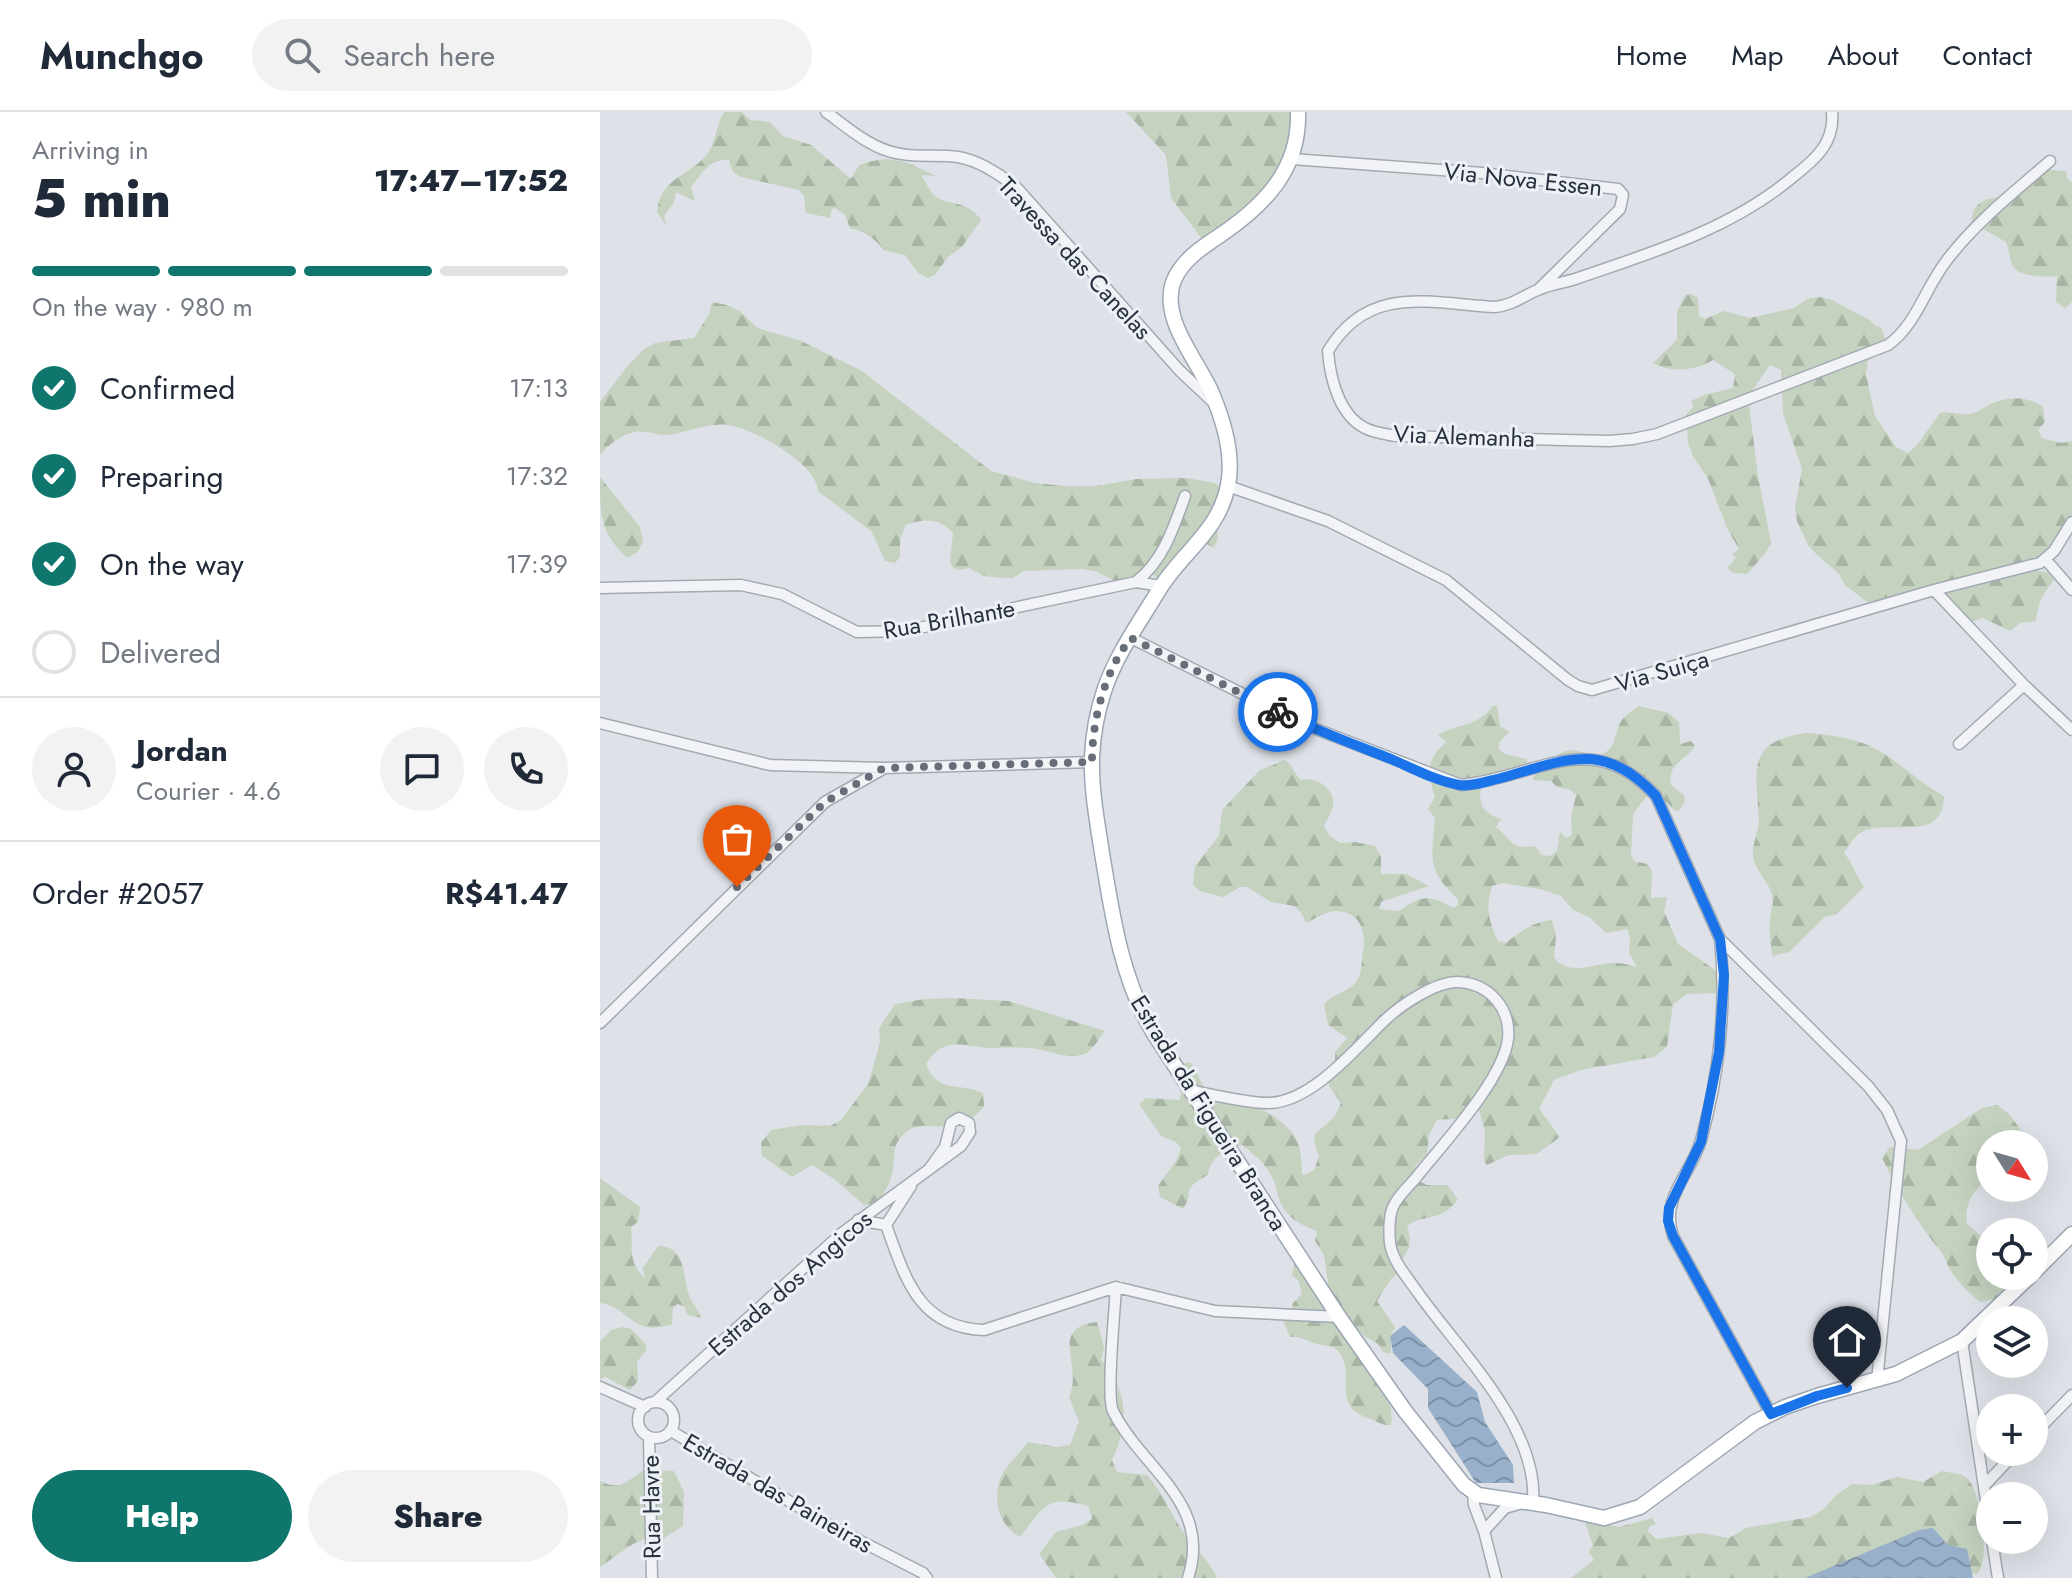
<!DOCTYPE html>
<meta charset="utf-8">
<style>
:root{--surface:#fff;--page:#f2f2f3;--text:#1f2937;--muted:#747a83;--line:#e0e1e3;--accent:#0f766e}
body{margin:0;font-family:Jost,sans-serif;background:var(--page);color:var(--text);height:100vh;display:flex;flex-direction:column;font-size:30px;white-space:nowrap}
*{box-sizing:border-box;margin:0}
p{font-size:26px;color:var(--muted)}
.icon{flex:none;width:44px;height:44px;fill:none;stroke:currentColor;stroke-width:2;stroke-linecap:round;stroke-linejoin:round}
.map{position:relative;flex:1;overflow:hidden}
.details{display:flex;flex-direction:column;background:var(--surface);width:600px}
.details>*{flex:none}
.needle{width:52px;rotate:127deg}
.fabs{position:absolute;left:1376px;top:1018px;display:grid;gap:16px}
.fabs a{display:grid;place-items:center;width:72px;height:72px;border-radius:50%;background:var(--surface);box-shadow:0 8px 32px #0002;font-size:40px}
.pin{position:absolute;display:grid;place-items:center;width:68px;height:68px;color:#fff;margin:-82px -34px;border-radius:50% 50% 50% 0;rotate:-45deg;box-shadow:0 0 8px #0007}
.pin .icon{rotate:45deg}
.courier{position:absolute;display:grid;place-items:center;width:80px;height:80px;margin:-40px;border:6px solid #1a73e8;border-radius:50%;background:#fff;color:#222;box-shadow:0 2px 10px #0007}
.overview em{font-style:normal;font-weight:800}
.overview div{display:flex;flex-direction:column-reverse}
.overview{display:flex;align-items:center;justify-content:space-between;height:136px;padding:0 32px}
h1{font-size:52px;font-weight:800;line-height:60px}
.bar{display:grid;grid-template-columns:repeat(4,1fr);gap:12px 8px;align-content:center;height:96px;padding:0 32px}
.bar i{height:10px;border-radius:6px;background:var(--line)}
.bar .current{background:var(--accent)}
.bar p{grid-column:span 4}
.line{display:flex;align-items:center;gap:20px;padding:0 32px;border-top:2px solid var(--line)}
.line div{flex:1}
.round{display:grid;place-items:center;flex:none;width:84px;height:84px;border-radius:42px;background:var(--page)}
ol{padding:0 32px;list-style:none}
li{display:flex;align-items:center;gap:24px;height:88px}
li p{margin-inline-start:auto}
li .icon{padding:8px;border-radius:50%;background:var(--accent);color:#fff;stroke-width:4}
li:last-child{color:var(--muted)}
li i{width:44px;height:44px;border:4px solid var(--line);border-radius:50%}
.button{display:flex;gap:16px;margin-top:auto;padding:16px 32px}
.button a{flex:1;height:92px;border-radius:48px;background:var(--accent);color:#fff;font-size:32px;font-weight:800;line-height:92px;text-align:center}
.button a+a{background:var(--page);color:var(--text)}
header{display:flex;align-items:center;gap:48px;box-sizing:border-box;height:112px;padding:0 40px;background:var(--surface);border-bottom:2px solid var(--line)}
header strong{font-size:38px}
nav{display:flex;gap:44px;margin-inline-start:auto;font-size:28px}
.search{width:560px;height:72px;background:var(--page);display:flex;align-items:center;gap:20px;box-sizing:border-box;padding:0 28px;border-radius:44px;color:var(--muted);font-size:30px}
main{display:flex;flex:1;min-height:0}
.map>svg:first-child{display:block}
</style>
<header>
<strong>Munchgo</strong>
<div class="search"><svg class="icon" aria-label="search" viewBox="0 0 24 24"><circle cx="10" cy="10" r="6"/><path d="M15 15l6 6"/></svg>Search here</div>
<nav><a>Home</a><a>Map</a><a>About</a><a>Contact</a></nav>
</header>
<main>
<section class="details">
<div class="overview"><div><h1>5 min</h1><p>Arriving in</p></div><em>17:47–17:52</em></div>
<div class="bar"><i class="current"></i><i class="current"></i><i class="current"></i><i></i><p>On the way · 980 m</p></div>
<ol>
<li><svg class="icon" aria-label="check" viewBox="0 0 24 24"><path d="M5 12l5 5 9-10"/></svg>Confirmed<p>17:13</p></li>
<li><svg class="icon" aria-label="check" viewBox="0 0 24 24"><path d="M5 12l5 5 9-10"/></svg>Preparing<p>17:32</p></li>
<li><svg class="icon" aria-label="check" viewBox="0 0 24 24"><path d="M5 12l5 5 9-10"/></svg>On the way<p>17:39</p></li>
<li><i></i>Delivered</li>
</ol>
<div class="line" style="height:144px"><a class="round"><svg class="icon" aria-label="person" viewBox="0 0 24 24"><circle cx="12" cy="8" r="4"/><path d="M4 21q1-7 8-7t8 7"/></svg></a><div><b>Jordan</b><p>Courier · 4.6</p></div><a class="round"><svg class="icon" aria-label="chat" viewBox="0 0 24 24"><path d="M4 5h16v11H9l-5 4z"/></svg></a><a class="round"><svg class="icon" aria-label="phone" viewBox="0 0 24 24"><path d="M5 4h4l2 5-3 2q2 4 5 5l2-3 5 2v4C11 20 4 13 5 4z"/></svg></a></div>
<div class="line" style="height:104px"><div>Order #2057</div><b>R$41.47</b></div>
<div class="button"><a>Help</a><a>Share</a></div>
</section>
<div class="map">
<svg width="1472" height="1466" viewBox="0 0 1472 1466">
<defs>
<pattern id="forest-firs" width="22" height="20" patternUnits="userSpaceOnUse" patternTransform="scale(2)"><rect width="22" height="20" fill="#c4d2bf"/><path d="M5 1l3.5 6h-7zM16 11l3.5 6h-7z" fill="#a8b5a5"/></pattern>
<pattern id="water-waves" width="16" height="10" patternUnits="userSpaceOnUse" patternTransform="scale(2)"><rect width="16" height="10" fill="#98b0c9"/><path d="M0 5q4-4 8 0t8 0" fill="none" stroke="#7c90a5"/></pattern>
</defs>
<rect width="100%" height="100%" fill="#dee2e8"/>
<!-- forest -->
<path fill="url(#forest-firs)" fill-rule="evenodd" d="M124 0H141L151 8 170 10 183 24 211 33 251 67 259 53C293 41 305 49 336 64L323 63 322 65C326 70 329 78 334 83 346 95 366 86 381 108L362 135 348 145 335 163 328 166 318 161 305 143 283 138C275 125 264 120 250 116L245 103 235 96 232 97 230 106 206 101 204 84 199 78 141 65 133 60 129 48C110 46 102 62 91 75L95 89 76 80 74 90 64 104 66 113 74 125 57 100C60 67 86 65 105 45 117 31 115 14 124 0Z
M526 0H697L694 44 645 101 610 119 602 127 571 86 566 43Z
M1436 57 1466 59 1467 66 1472 70V190L1465 196 1456 190 1457 164C1445 165 1424 165 1415 157 1410 152 1409 138 1406 130L1372 111C1371 88 1391 83 1411 87Z
M1091 182 1098 186 1099 204 1105 207 1124 199 1150 206 1194 196 1207 187 1220 185 1232 188 1271 209 1276 214 1281 215 1285 226 1268 248 1266 262 1275 304 1296 335 1308 341 1317 333 1340 301C1353 299 1362 304 1370 302 1376 301 1382 297 1387 294 1405 284 1427 283 1443 295L1445 310 1438 318 1442 326 1461 331 1472 329V422L1465 433 1431 454 1432 457 1448 461 1454 468C1443 481 1437 493 1436 509L1420 511 1410 519 1383 506 1370 510 1338 485 1267 490 1245 473 1239 462 1216 442 1208 433 1197 409 1195 396 1202 357 1183 301 1181 258 1170 253 1148 285 1158 364 1171 431 1164 443 1147 462 1133 461 1127 456 1136 446 1132 442 1139 437 1128 418 1108 367 1093 344 1088 331 1086 303 1094 294 1091 289 1104 283 1133 276 1135 262 1113 248C1095 259 1072 261 1053 251L1077 228V200L1085 183Z
M112 190 127 193 141 200 157 216 199 228 262 259 391 359 435 371 464 374H496L536 367 587 366 615 371 623 377 616 410 618 426 614 436 605 431 560 469 551 460 534 469H515L495 459 481 457 424 459 413 466H401L384 464 369 456 360 458 353 456 350 449 353 421C340 406 324 406 306 413L300 427V445L295 451 285 449 272 420 218 379C217 352 157 319 133 314 111 308 88 321 66 323 56 323 45 318 35 320 21 323 9 332 0 343V290L26 256 44 237 55 231 94 226 109 202Z
M0 365 40 415 43 429 38 440 27 446C0 420 0 404 0 365Z
M893 594H897L900 614 909 620 899 631V637L905 642 926 647 928 652 925 658 882 674C876 692 885 702 901 707L896 715C913 728 909 738 935 734L942 743 951 744 957 739 960 720 966 726 972 723 971 705 976 683 970 678 957 675 951 669 933 668V665C942 657 952 645 963 640 977 633 993 649 1006 640 1016 634 1015 620 1020 611 1024 604 1032 599 1039 594L1069 601 1079 610 1080 632 1091 629 1095 634C1086 649 1067 650 1071 673L1084 683 1085 689 1080 698 1075 699 1056 679 1051 678 1033 702 1031 743 1035 750C1060 750 1050 769 1051 786L1067 785 1064 799 1078 832 1118 860 1119 881 1087 882 1073 892 1067 935 1054 945 981 958 954 968 939 997 960 1025 937 1042 909 1043 887 1053 884 1049 885 1019 879 998 866 1006 837 1008 829 1023 827 1042 816 1053 813 1066 827 1073H847L858 1087C843 1110 822 1102 807 1114 816 1142 800 1139 801 1158L791 1167 777 1189 795 1215 791 1223V1242L783 1240 778 1232 764 1224 742 1199C761 1231 797 1276 791 1313 782 1314 777 1309 768 1306 728 1292 759 1260 737 1238 730 1232 722 1234 714 1231 705 1228 699 1224 690 1225L682 1207 689 1206 693 1191 702 1182 698 1168 692 1164 696 1142 725 1171H728L724 1143 715 1129 717 1119C703 1114 688 1107 681 1092 677 1084 677 1075 673 1067 667 1053 654 1042 642 1033 626 1038 610 1044 608 1063 578 1079 596 1078 583 1097L560 1085 558 1074 576 1049 581 1037 576 1030 561 1024 539 992 546 986 580 988 581 981 574 954 590 950C599 962 601 976 614 986 622 993 627 989 637 990 656 991 686 1009 695 1025 701 1035 702 1050 702 1062L705 1063 714 1058 719 1044 714 1030 715 1022 734 1005 741 991 729 974 727 959 735 952V940L747 926 728 913 724 892C733 882 748 880 756 870 763 861 761 849 763 839 767 819 759 799 736 799 726 799 715 807 706 811L702 802 694 794 671 790 647 775H640L623 785 600 779 593 773 595 754 619 724 622 698 659 659 684 648 689 651 700 668C713 665 729 672 733 687 735 696 728 706 724 714L730 724 740 731 755 730 775 734 781 745V762H806L829 774 781 790 779 797 799 799C821 783 829 782 853 796L858 793V787C826 758 832 746 835 706L828 697 835 685C827 661 826 647 846 630L838 623C860 610 876 616 893 594ZM903 771 940 777 961 784 973 798 989 805 1006 821 1027 817 1030 826 1029 841 1037 855C1031 854 1024 851 1017 851 996 850 968 866 954 845L956 824 952 808C933 810 921 819 906 831L898 829C889 810 885 795 892 774Z
M1207 621C1228 623 1251 625 1270 634 1296 646 1318 670 1344 684 1343 735 1285 704 1260 721 1254 725 1248 735 1244 741 1253 751 1256 764 1264 775L1237 802 1225 805 1189 840 1173 844C1170 832 1169 820 1170 807 1170 801 1173 795 1173 789 1172 771 1155 760 1153 744 1152 731 1159 719 1159 707 1156 659 1145 629 1207 621Z
M355 886 409 889 505 919C499 926 493 938 485 942 469 948 457 941 442 938 425 934 404 936 387 936 372 935 358 929 344 935 335 938 331 945 326 952 337 982 360 970 383 981L384 994C356 1031 324 1002 304 1022 292 1033 295 1043 293 1057 291 1070 285 1081 277 1091L264 1093 234 1067 212 1053 192 1065 162 1044 161 1031 171 1018 201 1013 230 1014 241 1008 268 972 280 931 279 916 295 892 325 887Z
M1397 993 1408 1001 1430 1030 1390 1032V1064C1374 1078 1364 1090 1367 1112L1390 1132V1164H1420L1395 1187 1380 1190C1369 1181 1358 1170 1350 1158 1347 1153 1346 1147 1342 1141 1317 1110 1299 1081 1282 1046L1290 1035 1318 1038 1382 996Z
M0 1066 40 1095 38 1110 31 1115C33 1136 28 1153 46 1167L42 1157 58 1134C88 1134 82 1166 89 1183 92 1191 98 1198 102 1206L87 1203 85 1195 78 1192 73 1195 72 1213C64 1214 54 1217 46 1215 27 1210 23 1194 0 1191Z
M497 1210 504 1235 501 1248C528 1279 530 1311 512 1348L517 1360 547 1363C564 1382 572 1405 586 1424 597 1438 610 1450 617 1466H456L439 1442 456 1420 482 1413 492 1407 488 1394C447 1382 444 1394 420 1425 399 1414 392 1388 401 1365 406 1353 420 1341 428 1330L457 1335 470 1333 479 1310 469 1285C484 1253 447 1216 497 1210Z
M23 1215 31 1217 46 1232V1238L37 1250 38 1269 30 1278 5 1265 1 1267 0 1274V1229L11 1218Z
M46 1357 74 1359 84 1380 83 1414 64 1426 44 1427 33 1432 0 1455V1369C23 1380 26 1368 46 1357Z
M1342 1359C1350 1361 1360 1361 1367 1366 1381 1378 1391 1451 1377 1462L1247 1455 1205 1466H971L994 1448 989 1440 993 1433 985 1411 987 1408 1019 1415 1052 1406 1056 1412 1050 1414 1048 1419 1056 1427 1101 1421 1129 1426 1146 1416 1211 1405 1224 1397 1236 1383 1252 1372 1272 1373 1297 1365 1323 1370Z"/>
<!-- water -->
<path fill="url(#water-waves)" d="M804 1213 877 1280 885 1310 913 1353 914 1371H876L828 1296V1277L793 1241 790 1224Z
M1333 1416 1348 1433 1367 1437 1373 1466H1205L1319 1418Z"/>
<g fill="none" stroke-linecap="round" stroke-linejoin="round">
<!-- minor casing -->
<g stroke="#a3a9b2" stroke-width="13">
<path id="minor" d="M226 0C247 15 270 36 296 41 316 46 338 42 358 45 381 49 401 63 418 77L580 259 613 290
M1232 0C1235 30 1216 47 1194 64 1132 117 1051 141 975 167 964 171 951 172 940 177 924 183 914 193 895 195 829 191 768 172 728 239 730 266 739 303 765 316 774 321 786 322 796 324L1009 329 1033 327 1057 322 1288 233C1317 212 1325 176 1347 148 1376 110 1414 80 1450 49
M692 47 882 61 1018 77 1023 83 1020 97 940 176
M628 374 728 409 846 468 968 568 978 574 992 578 1334 478 1440 451 1454 439 1472 410
M1446 448 1472 478
M536 470C563 449 574 415 585 384
M0 476 141 473 182 482 257 520 305 519 536 470 561 474
M1334 478 1424 573 1472 618
M531 526 703 612 861 673C939 665 991 613 1056 684L1120 827 1268 974 1287 998 1301 1029 1277 1269
M0 611 170 653 284 656 492 650
M1359 632 1424 573
M1120 827C1127 893 1119 964 1101 1028 1091 1063 1060 1085 1073 1124L1171 1302
M0 911 225 690 283 657
M593 979C614 983 650 992 670 991 713 989 756 936 785 908 801 893 836 869 859 870 890 872 911 897 908 927 903 968 841 1034 815 1067 808 1075 797 1085 793 1095 789 1103 789 1122 790 1131 792 1148 807 1165 816 1178 857 1237 939 1314 933 1391
M258 1108 286 1113
M286 1113C305 1165 318 1216 384 1218L516 1175 615 1199 739 1205
M286 1113 311 1074
M516 1175C515 1196 506 1285 513 1299 541 1356 613 1391 588 1466
M1362 1229 1390 1415
M0 1275 45 1295
M55 1290 242 1121 361 1034 370 1020 369 1011 359 1006 351 1011 345 1035 330 1056
M38 1308a18 18 0 1 1 36 0a18 18 0 1 1-36 0Z
M71 1319 231 1414 323 1461 327 1466
M1434 1322 1472 1283
M49 1325 52 1466
M1384 1374 1416 1340
M873 1381 874 1393 884 1419 896 1466
M884 1419 905 1396 919 1392
M1392 1428 1398 1466"/>
</g>
<!-- major casing -->
<g stroke="#9da6b4" stroke-width="17">
<path id="major" d="M698 0C700 56 666 92 622 122 604 134 583 147 574 168 559 205 596 246 611 279 623 307 634 343 628 373 619 420 581 441 559 478 539 511 516 543 504 579 497 600 493 623 492 645 491 677 497 709 502 741 512 802 521 866 553 920L739 1205 805 1299 864 1373 878 1383 946 1393 1004 1406 1040 1395 1155 1310 1185 1295 1217 1284 1296 1262 1362 1229 1430 1164
M1434 1160 1472 1122"/>
</g>
<!-- minor -->
<use href="#minor" stroke="#f1f3f6" stroke-width="10"/>
<!-- major -->
<use href="#major" stroke="#fff" stroke-width="14"/>
</g>
<g fill="none" stroke-linecap="round" stroke-linejoin="round">
<!-- done -->
<path stroke="#676e7a" stroke-width="8" stroke-dasharray="0 14.4" d="M137 775 225 690 284 656 492 650C492 608 505 558 531 526L678 600"/>
<!-- route -->
<path stroke="#1a73e8" stroke-width="10" d="M678 600C715 618 753 632 791 647 812 656 836 669 859 673 872 675 888 669 901 666 967 648 1003 627 1056 684L1120 827 1124 863 1119 940 1101 1030 1069 1096 1068 1109 1073 1124 1171 1302 1217 1284 1247 1276"/>
</g>
<g text-anchor="middle" dominant-baseline="central" stroke-width="6" stroke-linejoin="round" paint-order="stroke">
<!-- street labels -->
<g font-size="24" fill="#27303f" stroke="#edf1f5">
<text transform="translate(923 67) rotate(6)">Via Nova Essen</text>
<text transform="translate(475 146) rotate(47)">Travessa das Canelas</text>
<text transform="translate(864 324) rotate(2)">Via Alemanha</text>
<text transform="translate(349 507) rotate(-10)">Rua Brilhante</text>
<text transform="translate(1062 559) rotate(-16)">Via Suiça</text>
<text transform="translate(609 1001) rotate(58)">Estrada da Figueira Branca</text>
<text transform="translate(190 1171) rotate(-41)">Estrada dos Angicos</text>
<text transform="translate(178 1381) rotate(30)">Estrada das Paineiras</text>
<text transform="translate(51 1395) rotate(-91)">Rua Havre</text>
</g>
</g>
</svg>
<div class="fabs">
<a><svg class="needle" viewBox="-14 -14 28 28"><path d="M0-13l5 13h-10z" fill="#e53935"/><path d="M0 13l5-13h-10z" fill="#747a83"/></svg></a>
<a><svg class="icon" aria-label="locate" viewBox="0 0 24 24"><circle cx="12" cy="12" r="6"/><path d="M12 2v4M12 18v4M2 12h4M18 12h4"/></svg></a>
<a><svg class="icon" aria-label="layers" viewBox="0 0 24 24"><path d="M12 4l9 5-9 5-9-5zM3 14l9 5 9-5"/></svg></a>
<a>+</a>
<a>−</a>
</div>
<div class="pin" style="left:137px;top:775px;background:#ea580c"><svg class="icon" aria-label="bag" viewBox="0 0 24 24"><path d="M5 8h14l-1 12H6zM9 8a3 3 0 0 1 6 0"/></svg></div>
<div class="pin" style="left:1247px;top:1276px;background:#1f2937"><svg class="icon" aria-label="home" viewBox="0 0 24 24"><path d="M3 11l9-7 9 7M6 9v11h12V9"/></svg></div>
<div class="courier" style="left:678px;top:600px"><svg class="icon" aria-label="bike" viewBox="0 0 24 24"><circle cx="6" cy="16" r="4"/><circle cx="18" cy="16" r="4"/><path d="M6 16l4-8h5l3 8M10 8l3 8H6M13 5h3"/></svg></div>
</div>
</main>
